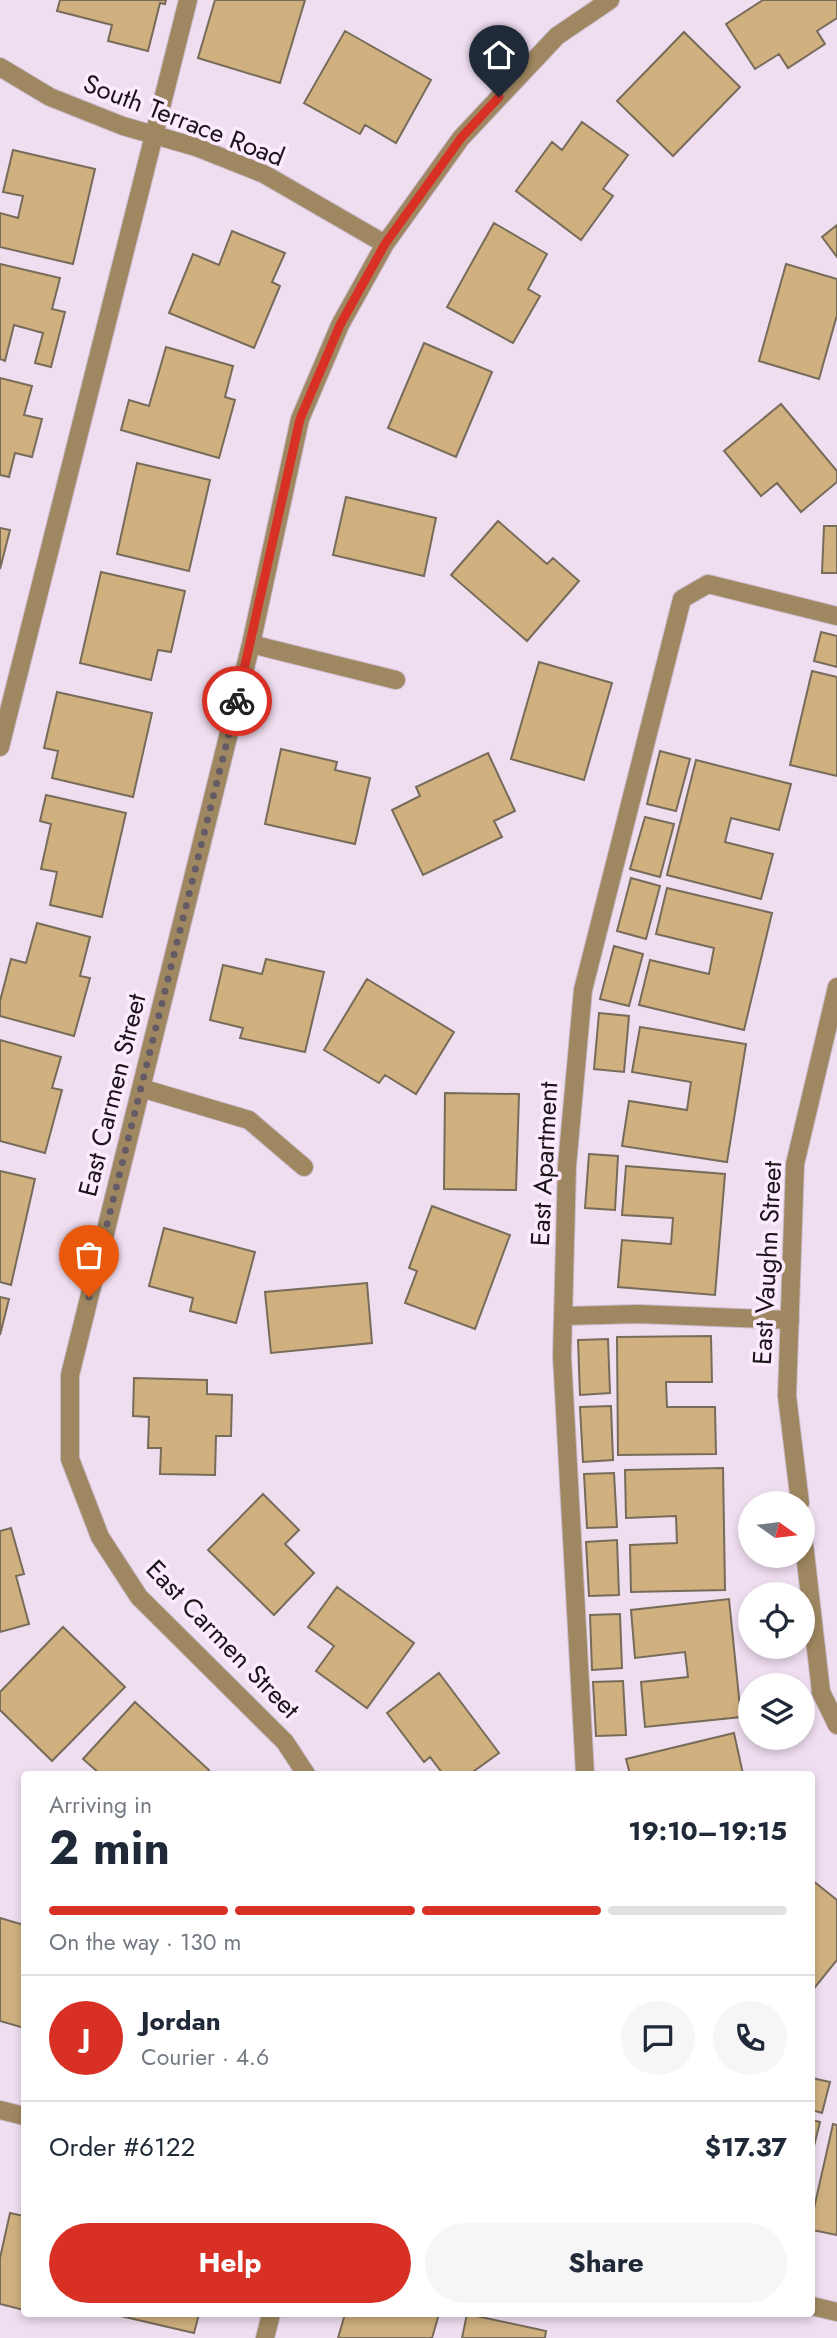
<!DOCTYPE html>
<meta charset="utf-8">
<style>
:root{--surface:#fff;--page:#f6f6f7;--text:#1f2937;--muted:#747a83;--line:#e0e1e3;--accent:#d93025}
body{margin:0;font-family:Jost,sans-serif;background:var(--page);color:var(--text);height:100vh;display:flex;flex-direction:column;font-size:26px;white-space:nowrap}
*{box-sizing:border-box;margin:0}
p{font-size:23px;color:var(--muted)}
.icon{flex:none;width:38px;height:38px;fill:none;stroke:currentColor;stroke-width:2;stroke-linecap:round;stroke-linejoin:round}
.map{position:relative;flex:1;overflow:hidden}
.sheet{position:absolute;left:21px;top:1771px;width:794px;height:546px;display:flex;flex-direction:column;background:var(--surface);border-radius:7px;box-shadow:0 4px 10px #0003}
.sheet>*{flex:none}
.needle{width:46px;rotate:104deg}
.buttons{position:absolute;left:738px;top:1491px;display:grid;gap:14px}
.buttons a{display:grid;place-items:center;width:77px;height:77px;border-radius:50%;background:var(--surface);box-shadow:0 4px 10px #0003;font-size:35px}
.pin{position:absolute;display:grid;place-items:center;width:60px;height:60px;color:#fff;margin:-72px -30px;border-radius:50% 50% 50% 0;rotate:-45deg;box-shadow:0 0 7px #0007}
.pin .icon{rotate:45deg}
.courier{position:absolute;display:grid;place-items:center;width:70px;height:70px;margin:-35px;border:5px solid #d93025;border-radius:50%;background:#fff;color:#222;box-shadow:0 2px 9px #0007}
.overview em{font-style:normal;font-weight:700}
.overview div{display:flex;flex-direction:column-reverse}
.overview{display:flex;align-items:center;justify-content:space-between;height:119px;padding:0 28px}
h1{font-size:46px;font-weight:700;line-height:52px}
.bar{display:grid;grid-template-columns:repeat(4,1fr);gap:10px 7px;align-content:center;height:84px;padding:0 28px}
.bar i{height:9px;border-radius:5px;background:var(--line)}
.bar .active{background:var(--accent)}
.bar p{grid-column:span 4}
.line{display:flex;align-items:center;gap:18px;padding:0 28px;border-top:2px solid var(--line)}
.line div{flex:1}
.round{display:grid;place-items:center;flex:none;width:74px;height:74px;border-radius:37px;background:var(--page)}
.cta{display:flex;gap:14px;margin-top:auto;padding:14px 28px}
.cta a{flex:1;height:80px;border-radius:42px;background:var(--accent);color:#fff;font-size:28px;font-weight:700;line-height:80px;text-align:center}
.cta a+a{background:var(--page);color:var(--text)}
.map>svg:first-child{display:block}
</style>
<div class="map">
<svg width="837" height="2338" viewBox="0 0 837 2338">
<rect width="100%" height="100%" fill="#efdef0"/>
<!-- building -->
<path fill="#d0b07f" stroke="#776b5a" stroke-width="2" d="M60 0H166L165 4 160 3 148 51 108 41 112 25 57 11Z
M215 0H305L280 83 198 58Z
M763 0H837V18L817 31 825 44 788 68 779 54 755 69 726 24Z
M345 31 431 80 396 143 365 125 360 134 304 103Z
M684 32 740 87 673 156 617 101Z
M582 122 628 155 603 189 613 196 581 240 516 191 552 142 562 150Z
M13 150 95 169 73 264 0 247V213L18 218 23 196 3 192Z
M494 223 547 254 528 289 540 296 513 343 447 307Z
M837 225V257L822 237Z
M232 231 285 253 272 282 280 286 254 348 169 313 193 254 219 265Z
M0 264 60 278 52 309 65 312 51 367 35 363 43 333 14 325 5 361 0 359Z
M786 264 837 279V315L819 379 759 361Z
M424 343 492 372 456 457 388 428Z
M166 347 233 366 225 397 235 400 219 458 121 430 129 400 149 406Z
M0 378 32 386 24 415 42 419 32 457 15 453 9 477 0 475Z
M781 404 837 471V482L801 512 777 483 761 496 724 451Z
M137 463 210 480 189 571 117 554Z
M346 497 436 518 424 576 333 555Z
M498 521 547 564 553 558 579 581 527 641 451 575Z
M824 526H837V573H822Z
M0 528 10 530 0 569Z
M101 572 185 591 171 652 158 650 151 680 80 663Z
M821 632 837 636V667L814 661Z
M539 662 612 683 584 780 511 759Z
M812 671 837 677V776L790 765Z
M57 692 152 713 133 797 52 778 58 751 44 748Z
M281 749 337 762 335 770 370 778 355 844 265 824Z
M660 751 690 759 676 811 647 804Z
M488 753 515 811 494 821 502 837 423 875 392 810 420 796 416 787Z
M696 760 791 784 779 830 731 818 725 842 773 854 761 899 667 875Z
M46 795 126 813 102 917 50 905 57 872 41 869 51 824 40 821Z
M645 817 674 824 660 877 630 869Z
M631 878 660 886 646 939 617 931Z
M667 888 772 913 744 1030 639 1005 650 960 709 974 714 948 656 934Z
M37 923 90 937 80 976 90 978 74 1036 0 1016V1001L11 959 26 963Z
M614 946 643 954 629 1006 600 999Z
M266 959 324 972 305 1052 240 1038 243 1028 210 1020 223 965 262 974Z
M367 979 454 1032 416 1094 385 1075 379 1083 324 1050Z
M599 1013 629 1016 624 1072 594 1069Z
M640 1027 746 1044 727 1162 622 1146 629 1101 687 1110 691 1082 632 1072Z
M0 1040 61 1057 52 1088 62 1090 45 1153 0 1141Z
M445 1093 519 1094 516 1190 444 1189Z
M589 1154 618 1156 615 1210 585 1208Z
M626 1166 725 1174 715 1295 618 1287 622 1240 671 1244 673 1218 622 1215Z
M0 1171 35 1179 11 1285 0 1282Z
M432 1206 510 1235 475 1329 405 1303 417 1271 409 1268Z
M164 1228 255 1252 236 1323 190 1311 193 1298 149 1286Z
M367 1283 372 1343 271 1353 265 1292Z
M0 1297 9 1299 0 1335Z
M711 1336 712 1382H666L667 1407H715L716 1454 618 1455 617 1337Z
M608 1339 610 1393 580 1395 578 1340Z
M134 1378 207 1380V1394L232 1395 231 1436H216L215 1475 160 1474 161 1448H148L149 1417 133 1416Z
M611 1406 613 1460 583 1462 580 1407Z
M723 1468 725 1590 631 1592 630 1545 677 1543 676 1516 626 1518 625 1470Z
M614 1473 617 1527 587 1528 584 1474Z
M263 1494 299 1530 285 1544 314 1573 274 1615 208 1550Z
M11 1528 24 1574 16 1576 29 1624 0 1632V1531Z
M617 1540 619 1595 589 1596 586 1542Z
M337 1587 414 1643 367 1708 316 1671 334 1646 308 1627Z
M729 1599 741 1717 645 1727 641 1682 688 1677 685 1652 635 1658 631 1610Z
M620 1614 622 1668 592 1670 590 1615Z
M63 1627 125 1687 52 1761 0 1710V1692Z
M439 1673 499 1753 470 1774H443L430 1757 424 1762 387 1713Z
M623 1681 626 1735 596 1736 593 1682Z
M135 1702 209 1770 206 1774H100L83 1759Z
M734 1733 743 1774H630L626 1759Z
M812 1880 837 1900V1960L812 1991Z
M0 1918 24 1925V2028L0 2021Z
M812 2078 830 2082 822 2113 812 2110Z
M812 2120 820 2122 812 2154Z
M833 2124 837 2125V2235L812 2230V2217Z
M10 2213 24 2216V2310L0 2304V2258Z
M112 2314H199L194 2333Z
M345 2314H439L432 2338H338Z
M467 2314 546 2331 545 2338H462Z"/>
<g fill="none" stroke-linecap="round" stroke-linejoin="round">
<!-- service casing -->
<g stroke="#c9baca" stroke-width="20">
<path id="service" d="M0 747 188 0
M564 1316 638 1314 790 1320
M585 1774 562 1356 567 1166 583 990 682 599 708 584 837 616"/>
</g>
<!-- minor casing -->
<g stroke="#c9baca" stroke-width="20">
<path id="minor" d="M0 67 50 97 123 126 196 147 264 174 385 244
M251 644 396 680
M141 1088 249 1120 304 1167
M800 1503 787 1396 795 1164 837 987
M803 1535 821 1692 837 1725
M306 1774 285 1742 139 1597 100 1537 70 1459V1375L251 644 300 419 340 325 385 244 461 138 557 36 610 0
M265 2338 271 2314"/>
</g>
<!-- tertiary casing -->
<g stroke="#c9baca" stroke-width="20">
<path id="tertiary" d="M0 2110 24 2116
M812 2306 837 2312"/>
</g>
<!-- service -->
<use href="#service" stroke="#9f8861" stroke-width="18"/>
<!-- minor -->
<use href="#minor" stroke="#9f8861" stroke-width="18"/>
<!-- tertiary -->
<use href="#tertiary" stroke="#9f8861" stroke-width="18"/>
</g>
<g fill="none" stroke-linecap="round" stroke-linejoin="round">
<!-- done -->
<path stroke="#655b66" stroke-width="7" stroke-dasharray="0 12.6" d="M89 1297 237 701"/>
<!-- route -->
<path stroke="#d93025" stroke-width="9" d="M237 701 300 419 340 325 385 244 461 138 499 97"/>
</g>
<g text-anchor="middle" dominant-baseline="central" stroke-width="7" stroke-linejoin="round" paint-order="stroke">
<!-- street labels -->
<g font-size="26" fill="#1b151b" stroke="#fcebfe">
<text transform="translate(184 120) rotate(21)">South Terrace Road</text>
<text transform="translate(112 1095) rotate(-76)">East Carmen Street</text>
<text transform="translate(544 1164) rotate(-87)">East Apartment</text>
<text transform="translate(767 1263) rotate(-87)">East Vaughn Street</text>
<text transform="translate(223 1639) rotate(46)">East Carmen Street</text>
</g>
</g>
</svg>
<div class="buttons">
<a><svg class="needle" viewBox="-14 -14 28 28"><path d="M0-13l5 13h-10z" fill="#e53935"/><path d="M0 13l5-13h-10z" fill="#747a83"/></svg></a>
<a><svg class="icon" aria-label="locate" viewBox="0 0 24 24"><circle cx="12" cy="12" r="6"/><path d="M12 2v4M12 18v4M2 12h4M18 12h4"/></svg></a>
<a><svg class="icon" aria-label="layers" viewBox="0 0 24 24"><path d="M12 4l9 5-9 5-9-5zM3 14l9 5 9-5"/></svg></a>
</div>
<div class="pin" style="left:89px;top:1297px;background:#ea580c"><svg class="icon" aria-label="bag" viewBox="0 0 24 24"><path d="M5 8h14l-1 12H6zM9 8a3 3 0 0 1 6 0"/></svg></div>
<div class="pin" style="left:499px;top:97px;background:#1f2937"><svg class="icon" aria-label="home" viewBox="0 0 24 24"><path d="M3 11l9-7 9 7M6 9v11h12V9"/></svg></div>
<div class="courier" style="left:237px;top:701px"><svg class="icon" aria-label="bike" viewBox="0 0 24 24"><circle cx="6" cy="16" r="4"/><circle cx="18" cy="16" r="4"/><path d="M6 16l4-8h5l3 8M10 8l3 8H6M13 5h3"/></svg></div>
<section class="sheet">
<div class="overview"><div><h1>2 min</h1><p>Arriving in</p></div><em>19:10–19:15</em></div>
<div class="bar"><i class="active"></i><i class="active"></i><i class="active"></i><i></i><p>On the way · 130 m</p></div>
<div class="line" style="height:126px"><b class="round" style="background:var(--accent);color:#fff">J</b><div><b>Jordan</b><p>Courier · 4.6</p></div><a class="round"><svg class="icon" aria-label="chat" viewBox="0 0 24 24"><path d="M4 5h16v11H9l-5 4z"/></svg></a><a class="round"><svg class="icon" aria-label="phone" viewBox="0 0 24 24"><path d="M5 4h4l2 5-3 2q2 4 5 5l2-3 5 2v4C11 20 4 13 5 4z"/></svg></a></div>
<div class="line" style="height:91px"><div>Order #6122</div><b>$17.37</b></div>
<div class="cta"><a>Help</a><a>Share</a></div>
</section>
</div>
